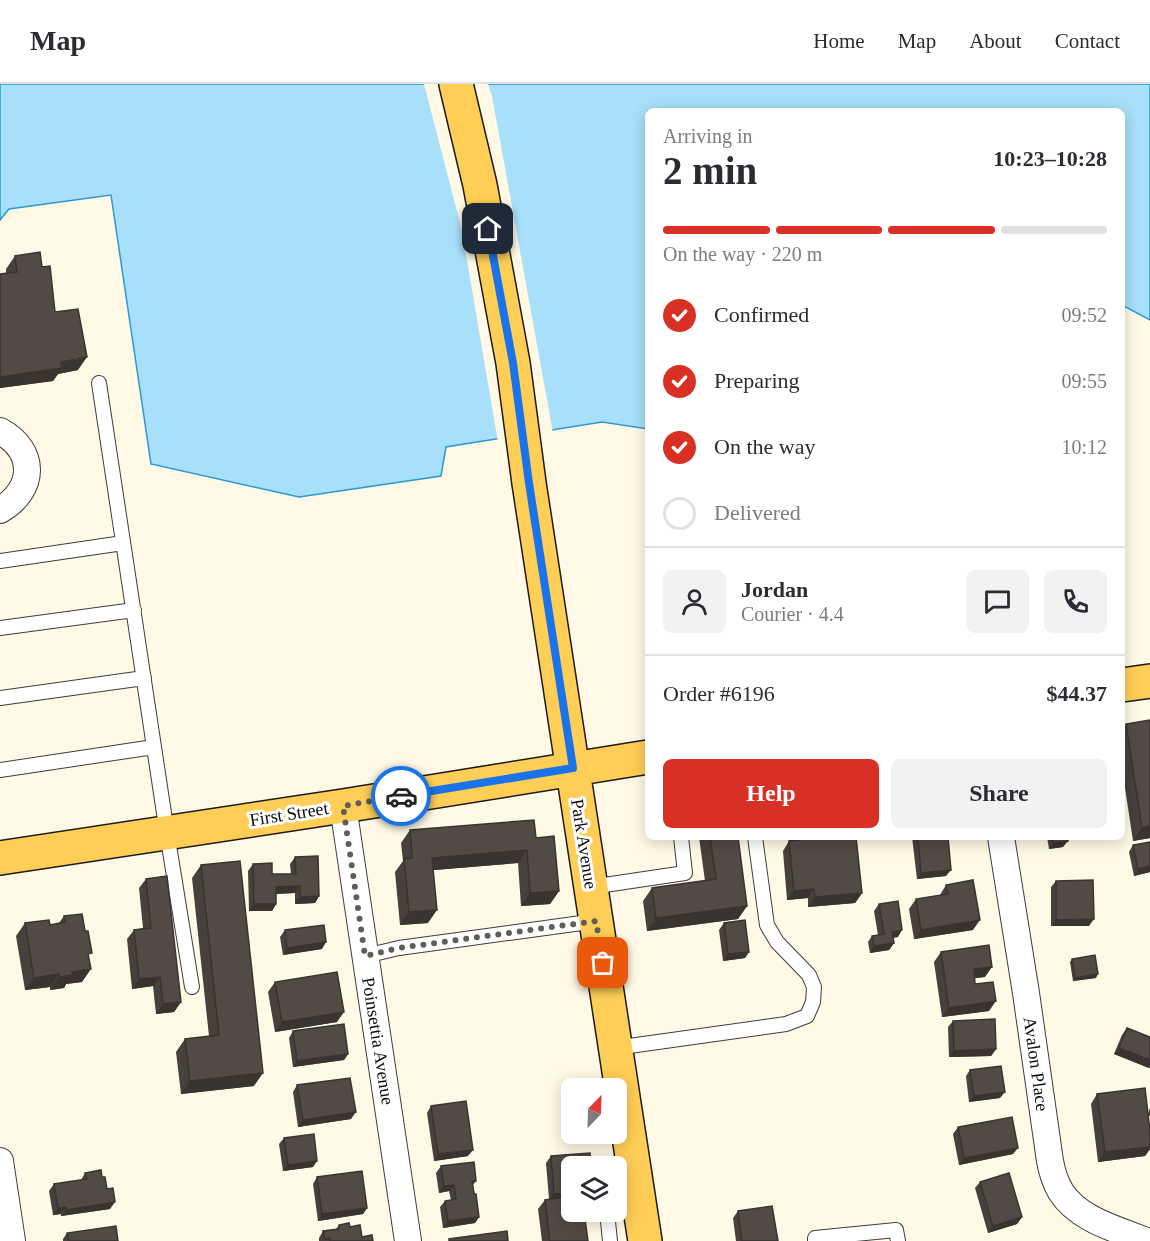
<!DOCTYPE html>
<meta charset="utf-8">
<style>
:root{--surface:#fff;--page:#f2f2f3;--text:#2b2b33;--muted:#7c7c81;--line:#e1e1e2;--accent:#d93025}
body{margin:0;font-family:"Times New Roman",serif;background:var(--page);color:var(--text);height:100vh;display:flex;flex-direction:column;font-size:22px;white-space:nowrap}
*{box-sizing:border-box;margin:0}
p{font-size:20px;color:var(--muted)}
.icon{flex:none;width:33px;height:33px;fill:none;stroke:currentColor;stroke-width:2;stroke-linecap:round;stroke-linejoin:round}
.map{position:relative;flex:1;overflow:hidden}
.drawer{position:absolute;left:645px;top:24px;width:480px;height:732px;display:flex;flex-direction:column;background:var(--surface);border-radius:9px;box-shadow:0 3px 15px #0003}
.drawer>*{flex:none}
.needle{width:39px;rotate:23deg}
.controls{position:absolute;left:561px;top:994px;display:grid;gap:12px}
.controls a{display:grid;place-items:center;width:66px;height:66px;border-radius:9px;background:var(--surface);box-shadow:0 3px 15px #0003;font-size:30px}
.pin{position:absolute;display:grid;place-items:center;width:51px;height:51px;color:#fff;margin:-26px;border-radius:12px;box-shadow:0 3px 9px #0006}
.courier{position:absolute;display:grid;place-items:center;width:60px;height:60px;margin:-30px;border:4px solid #1a73e8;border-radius:50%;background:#fff;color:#222;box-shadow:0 2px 8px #0007}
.head em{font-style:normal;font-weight:700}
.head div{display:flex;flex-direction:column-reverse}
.head{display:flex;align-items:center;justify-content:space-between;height:102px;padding:0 18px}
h1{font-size:39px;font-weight:700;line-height:45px}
.bar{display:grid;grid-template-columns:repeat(4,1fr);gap:9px 6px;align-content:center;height:72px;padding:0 18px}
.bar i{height:8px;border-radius:4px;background:var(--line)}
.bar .selected{background:var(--accent)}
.bar p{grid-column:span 4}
.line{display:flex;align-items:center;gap:15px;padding:0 18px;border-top:2px solid var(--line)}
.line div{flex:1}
.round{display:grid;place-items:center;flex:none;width:63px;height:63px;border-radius:9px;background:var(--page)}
ol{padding:0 18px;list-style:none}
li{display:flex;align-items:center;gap:18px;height:66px}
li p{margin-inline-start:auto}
li .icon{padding:6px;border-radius:50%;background:var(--accent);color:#fff;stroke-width:4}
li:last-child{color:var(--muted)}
li i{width:33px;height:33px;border:3px solid var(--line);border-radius:50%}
.primary-button{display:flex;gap:12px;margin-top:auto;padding:12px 18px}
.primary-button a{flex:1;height:69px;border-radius:9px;background:var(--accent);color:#fff;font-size:24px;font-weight:700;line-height:69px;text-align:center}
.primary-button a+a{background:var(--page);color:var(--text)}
header{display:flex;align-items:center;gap:36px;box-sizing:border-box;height:84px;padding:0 30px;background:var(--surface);border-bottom:2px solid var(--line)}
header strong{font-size:28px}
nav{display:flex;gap:33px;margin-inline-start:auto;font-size:21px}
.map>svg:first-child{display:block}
</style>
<header>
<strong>Map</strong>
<nav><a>Home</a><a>Map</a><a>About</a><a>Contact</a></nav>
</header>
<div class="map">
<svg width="1150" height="1157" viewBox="0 0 1150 1157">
<rect width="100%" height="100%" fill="#fff9e6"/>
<!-- water -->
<path fill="#a8dffa" stroke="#2a99d5" stroke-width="1.5" d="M0 0H1150V236L1122 221V27H648V345L602 338 446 363 441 392 299 413 151 380 111 111 9 125 0 136Z"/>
<!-- pier -->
<path fill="#fff9e6" d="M424 0H488L492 12 553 349 498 358 462 147Z"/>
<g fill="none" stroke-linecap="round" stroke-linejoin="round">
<!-- lane casing -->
<g stroke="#3d3d3d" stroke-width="16">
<path id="lane" d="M99 299 167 749 192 903
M0 477 123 459
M0 544 134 526
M0 614 144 594
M0 686 154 663
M591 803 685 789 681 753
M365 872 399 864 596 837
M615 964 786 940 807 932 813 918 814 903 809 891 777 858 767 841 755 753
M607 1128 610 1157
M815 1157V1154L896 1146 898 1157"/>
</g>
<!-- street casing -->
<g stroke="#3d3d3d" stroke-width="28">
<path id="street" d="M0 347C37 367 35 406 0 426
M343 722 408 1157
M1001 753 1026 909 1050 1077C1052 1088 1055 1098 1061 1108 1079 1136 1117 1145 1146 1157
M0 1077 12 1157"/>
</g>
<!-- primary casing -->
<g stroke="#1b1b1b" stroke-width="36">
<path id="primary" d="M456 0 480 101 513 279 529 399 645 1157
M1122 601 1150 597
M0 774 343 722 648 673"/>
</g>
<!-- lane -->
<use href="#lane" stroke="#fff" stroke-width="14"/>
<!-- street -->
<use href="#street" stroke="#fff" stroke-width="26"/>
<!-- primary -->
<use href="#primary" stroke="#ffce56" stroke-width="33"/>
</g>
<!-- wall -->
<path fill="#47403c" d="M15 172 42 183 55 228 78 286 58 290 53 297 0 304V190L6 189V185Z
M1150 636V754L1133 757 1122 684V646L1126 640Z
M410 746 536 754 559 807 550 820 521 822 518 779 433 786 428 839 400 841 395 788 403 777 401 759Z
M699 753H738L747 822 738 835 647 847 643 817 652 804 705 797Z
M802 753H856L862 809 855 819 808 823V814L787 816 783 767 789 757 800 756Z
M912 753H948L946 792 917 795Z
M1047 753H1067L1063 763 1049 765Z
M1150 758V788L1134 792 1129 768 1133 761Z
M295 773 319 812 315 819 295 820V809L276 810V820L272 827H249L248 787 253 780 272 790H291L290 780Z
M201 781 254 1002 181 1010 176 968 185 955 209 952 192 794Z
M146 795 181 918 174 928 156 930 153 902 132 905 127 855 134 846 143 844 139 804Z
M1056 797 1089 842H1051V803Z
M946 801 973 846 914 855 909 825 916 815 940 811Z
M879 820 898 853 893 854 894 859 889 866 870 869 868 858 872 852 878 851 874 827Z
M64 832 89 873 82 898 66 900 64 904 50 906V903L25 906 16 852 25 839 50 841 59 839Z
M724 839 749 868 745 874 723 877 719 846Z
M285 846 322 865 283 871 280 853Z
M941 868 985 893 975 894V900L989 927 942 933 934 878Z
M1072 875 1096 894 1073 897 1070 878Z
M275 898 337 938 275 948 268 908Z
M953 937 996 965 991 972 949 973 948 943Z
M1127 944 1150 953V983L1149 984 1114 970 1122 951Z
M293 947 348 970 344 976 293 983 289 954Z
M970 986 1000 1014 969 1018 966 992Z
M297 1001 351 1035 298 1043 293 1008Z
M1097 1010 1148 1030 1150 1024V1032L1148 1031 1150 1047V1065L1145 1072 1098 1078 1091 1020Z
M431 1022 468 1072 434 1077 427 1029Z
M958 1043 1013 1070 959 1081 953 1050Z
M284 1054 313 1083 283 1087 279 1060Z
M551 1072 572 1083 588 1157H542L538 1125 545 1116 549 1115 546 1079Z
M441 1082 476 1097 473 1101 479 1133 475 1139 443 1144 440 1123 445 1117 451 1116 449 1107 439 1109 436 1089Z
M85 1089 102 1093 110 1125 61 1132V1130L53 1131 49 1107 54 1100 81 1096Z
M317 1093 367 1124 363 1130 318 1137 313 1100Z
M980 1098 1022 1133 1017 1140 988 1149 975 1104Z
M738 1127 778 1157H736L733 1134Z
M339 1141 350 1143 362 1153 373 1157H319V1154L323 1147 336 1145Z
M67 1149 118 1157H63V1155Z"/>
<!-- shaded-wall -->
<path fill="#3a3431" d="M87 273 78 286 58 290 53 297 0 304V293Z
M1150 742V754L1133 757 1142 744Z
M1068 757 1063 763 1049 765 1053 759Z
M527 766 518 779 423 787 432 774Z
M1150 782V788L1134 792 1138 785Z
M951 786 946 792 917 795 921 789Z
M300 802 295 809 271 810 276 803Z
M814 805 808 814 787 816 794 807Z
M559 807 550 820 521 822 530 809Z
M862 809 855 819 808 823 815 813Z
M319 812 315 819 295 820 300 813Z
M254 820H276L272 827H249Z
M747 822 738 835 647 847 656 834Z
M437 826 428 839 400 841 409 828Z
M1094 835 1089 842H1051L1056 836Z
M980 836 973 846 914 855 921 846Z
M902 846 898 853 887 854 892 848Z
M326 858 322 865 283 871 287 864Z
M894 859 889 866 870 869 874 862Z
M749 868 745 874 723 877 728 870Z
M992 883 985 893 967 895 974 885Z
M91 885 82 898 66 900 64 904 50 906 59 893 72 888Z
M59 890 50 903 25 906 34 894Z
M1098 890 1096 894 1073 897 1075 894Z
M160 893 153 902 132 905 139 895Z
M996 917 989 927 942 933 949 924Z
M181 918 174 928 156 930 163 920Z
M344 928 337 938 275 948 282 938Z
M1119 964 1150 976V983L1149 984 1114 970Z
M996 965 991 972 949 973 954 967Z
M348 970 344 976 293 983 297 977Z
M263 989 254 1002 181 1010 190 997Z
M1005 1008 1000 1014 969 1018 974 1012Z
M356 1028 351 1035 298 1043 303 1036Z
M1150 1063V1065L1145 1072 1098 1078 1105 1068Z
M1018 1064 1013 1070 959 1081 964 1074Z
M473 1066 468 1072 434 1077 438 1070Z
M317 1077 313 1083 283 1087 288 1081Z
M454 1101 449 1107 439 1109 444 1102Z
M572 1109V1115L549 1117 554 1110Z
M115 1118 110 1125 61 1132 66 1126Z
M66 1123 61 1130 53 1131 58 1124Z
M367 1124 363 1130 318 1137 322 1130Z
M479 1133 475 1139 443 1144 448 1137Z
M1022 1133 1017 1140 988 1149 993 1142Z"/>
<!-- building -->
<path fill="#534a46" stroke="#3a3431" stroke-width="1.5" d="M40 168 42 183 50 182 55 228 78 225 87 273 61 278 62 284 0 293V190L17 188 15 172Z
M1150 636V742L1142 744 1126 640Z
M534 736 536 754 554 752 559 807 530 809 527 766 432 774 437 826 409 828 404 775 412 774 410 746Z
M710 753H738L747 822 656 834 652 804 716 795Z
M806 753H856L862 809 815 813 814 805 794 807 789 757 806 755Z
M918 753H948L951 786 921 789Z
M1052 753H1067L1068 757 1053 759Z
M1150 758V782L1138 785 1133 761Z
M318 772 319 812 300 813V802L276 803V820H254L253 780 272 779V790H296L295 773Z
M240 777 263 989 190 997 185 955 219 951 201 781Z
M167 792 181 918 163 920 160 893 139 895 134 846 151 844 146 795Z
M973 796 980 836 921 846 916 815 948 810 946 801Z
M1093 796 1094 835 1056 836V797Z
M898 817 902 846 892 848 894 859 874 862 872 852 884 850 879 820Z
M82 830 85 847H88L92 869 88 870 91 885 72 888 73 891 59 893V890L34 894 25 839 49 836 50 841 65 838 64 832Z
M745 836 749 868 728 870 724 839Z
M324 841 326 858 287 864 285 846Z
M989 861 992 883 974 885 975 900 993 898 996 917 949 924 941 868Z
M1095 871 1098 890 1075 894 1072 875Z
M337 888 344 928 282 938 275 898Z
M995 935 996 965 954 967 953 937Z
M344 940 348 970 297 977 293 947Z
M1127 944 1150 953V976L1119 964Z
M1001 982 1005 1008 974 1012 970 986Z
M350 994 356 1028 303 1036 297 1001Z
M1145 1004 1150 1047V1063L1105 1068 1097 1010Z
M466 1017 473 1066 438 1070 431 1022Z
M1012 1033 1018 1064 964 1074 958 1043Z
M314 1050 317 1077 288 1081 284 1054Z
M590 1069 591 1083H572V1109L554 1110 551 1072Z
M474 1078 476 1097H472L474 1110H476L479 1133 448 1137 445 1117 456 1115 454 1101 444 1102 441 1082Z
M101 1086 102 1093H105L107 1105 113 1104 115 1118 66 1126V1123L58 1124 54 1100 87 1095 85 1089Z
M362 1087 367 1124 322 1130 317 1093Z
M1009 1089 1022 1133 993 1142 980 1098Z
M572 1112V1128H584L588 1157H550L545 1116Z
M772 1122 778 1157H742L738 1127Z
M349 1139 350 1143 360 1141 362 1153 372 1151 373 1157H330V1154L325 1155 323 1147 339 1145V1141Z
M116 1142 118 1157H69L67 1149Z
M507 1147 508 1157H449V1155Z"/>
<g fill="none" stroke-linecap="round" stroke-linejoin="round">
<!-- done -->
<path stroke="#605e57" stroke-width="6" stroke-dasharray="0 10.8" d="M401 712 343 722 365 872 399 864 596 837 603 879"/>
<!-- route -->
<path stroke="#1a73e8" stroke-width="8" d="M401 712 573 684 529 399 513 279 488 145"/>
</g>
<g text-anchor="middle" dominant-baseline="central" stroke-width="6" stroke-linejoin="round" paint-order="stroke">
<!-- street labels -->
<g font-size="18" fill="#0a0a0a" stroke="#fff">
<text transform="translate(289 730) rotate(-9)">First Street</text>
<text transform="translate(584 760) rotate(81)">Park Avenue</text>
<text transform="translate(378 957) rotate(81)">Poinsettia Avenue</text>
<text transform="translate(1036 980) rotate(82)">Avalon Place</text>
</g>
</g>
</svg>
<div class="controls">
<a><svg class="needle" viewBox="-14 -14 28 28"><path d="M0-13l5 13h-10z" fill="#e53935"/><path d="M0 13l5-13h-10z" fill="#7c7c81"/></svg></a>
<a><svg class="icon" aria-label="layers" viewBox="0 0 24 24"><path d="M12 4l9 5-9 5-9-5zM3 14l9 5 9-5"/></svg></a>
</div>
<div class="pin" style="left:603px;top:879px;background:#ea580c"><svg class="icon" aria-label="bag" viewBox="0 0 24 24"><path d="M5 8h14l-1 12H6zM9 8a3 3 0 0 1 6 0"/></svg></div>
<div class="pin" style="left:488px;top:145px;background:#1f2937"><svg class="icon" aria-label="home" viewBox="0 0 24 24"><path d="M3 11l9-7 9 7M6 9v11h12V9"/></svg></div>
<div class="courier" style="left:401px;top:712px"><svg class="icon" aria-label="car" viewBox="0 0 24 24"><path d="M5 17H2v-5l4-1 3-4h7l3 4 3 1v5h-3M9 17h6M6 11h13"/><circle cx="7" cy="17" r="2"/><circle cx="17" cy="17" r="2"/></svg></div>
<section class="drawer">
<div class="head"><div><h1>2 min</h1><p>Arriving in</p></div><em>10:23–10:28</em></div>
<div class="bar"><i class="selected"></i><i class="selected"></i><i class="selected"></i><i></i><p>On the way · 220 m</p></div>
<ol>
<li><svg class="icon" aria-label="check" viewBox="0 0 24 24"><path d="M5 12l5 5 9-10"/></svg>Confirmed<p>09:52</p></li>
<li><svg class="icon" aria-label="check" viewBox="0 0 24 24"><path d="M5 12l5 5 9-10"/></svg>Preparing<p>09:55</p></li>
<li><svg class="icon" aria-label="check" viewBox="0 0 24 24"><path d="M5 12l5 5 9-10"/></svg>On the way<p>10:12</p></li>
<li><i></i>Delivered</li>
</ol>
<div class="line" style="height:108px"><a class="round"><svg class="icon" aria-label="person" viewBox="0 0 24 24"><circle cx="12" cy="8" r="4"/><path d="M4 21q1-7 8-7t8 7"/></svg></a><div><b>Jordan</b><p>Courier · 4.4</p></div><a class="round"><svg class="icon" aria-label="chat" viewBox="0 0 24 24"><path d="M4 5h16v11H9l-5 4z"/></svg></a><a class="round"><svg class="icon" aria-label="phone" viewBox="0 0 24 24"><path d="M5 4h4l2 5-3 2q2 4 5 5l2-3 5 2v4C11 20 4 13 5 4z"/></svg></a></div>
<div class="line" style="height:78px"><div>Order #6196</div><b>$44.37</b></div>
<div class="primary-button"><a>Help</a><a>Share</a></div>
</section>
</div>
